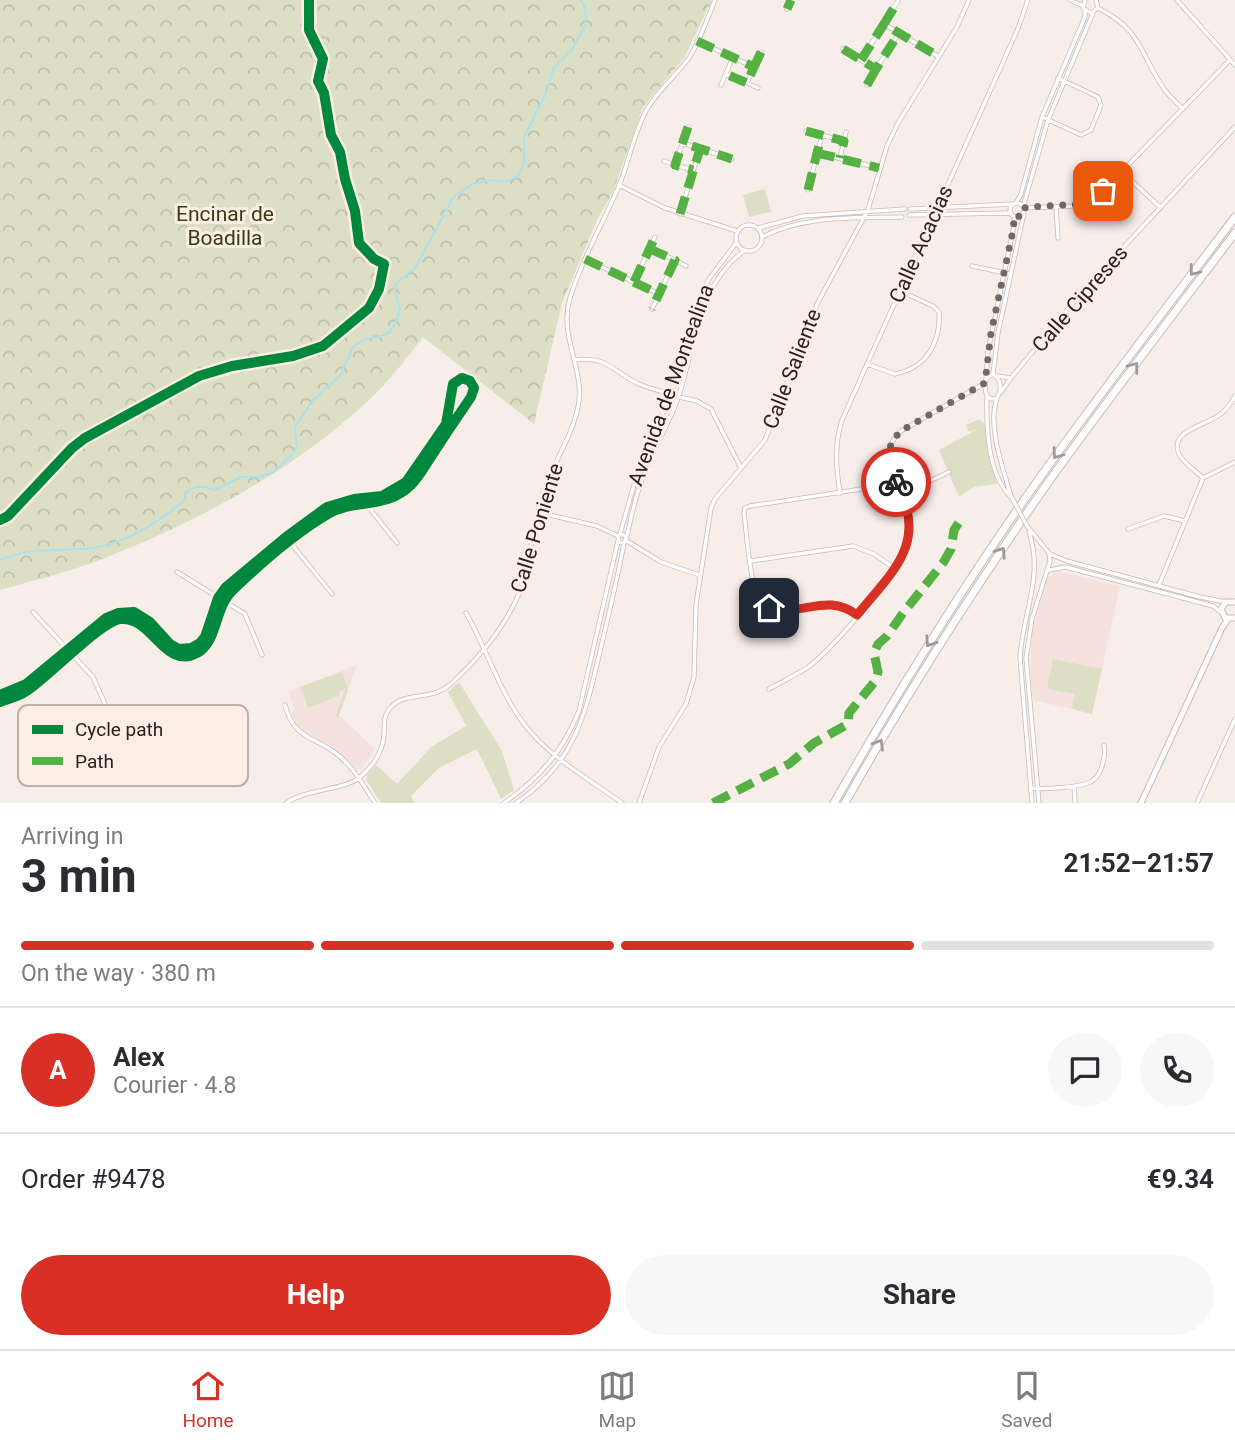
<!DOCTYPE html>
<meta charset="utf-8">
<style>
:root{--surface:#fff;--page:#f7f7f7;--text:#2b2b33;--muted:#7c7c81;--line:#e1e1e2;--accent:#d93025}
body{margin:0;font-family:Roboto,sans-serif;background:var(--page);color:var(--text);height:100vh;display:flex;flex-direction:column;font-size:26px;white-space:nowrap}
*{box-sizing:border-box;margin:0}
p{font-size:23px;color:var(--muted)}
.icon{flex:none;width:38px;height:38px;fill:none;stroke:currentColor;stroke-width:2;stroke-linecap:round;stroke-linejoin:round}
.map{position:relative;height:803px;overflow:hidden}
.sheet{display:flex;flex-direction:column;background:var(--surface);flex:1}
.sheet>*{flex:none}
.pin{position:absolute;display:grid;place-items:center;width:60px;height:60px;color:#fff;margin:-30px;border-radius:14px;box-shadow:0 4px 10px #0006}
.courier{position:absolute;display:grid;place-items:center;width:70px;height:70px;margin:-35px;border:5px solid #d93025;border-radius:50%;background:#fff;color:#222;box-shadow:0 2px 9px #0007}
.headline em{font-style:normal;font-weight:700}
.headline div{display:flex;flex-direction:column-reverse}
.headline{display:flex;align-items:center;justify-content:space-between;height:119px;padding:0 21px}
h1{font-size:46px;font-weight:700;line-height:52px}
.bar{display:grid;grid-template-columns:repeat(4,1fr);gap:10px 7px;align-content:center;height:84px;padding:0 21px}
.bar i{height:9px;border-radius:5px;background:var(--line)}
.bar .on{background:var(--accent)}
.bar p{grid-column:span 4}
.line{display:flex;align-items:center;gap:18px;padding:0 21px;border-top:2px solid var(--line)}
.line div{flex:1}
.round{display:grid;place-items:center;flex:none;width:74px;height:74px;border-radius:37px;background:var(--page)}
.action{display:flex;gap:14px;margin-top:auto;padding:14px 21px}
.action a{flex:1;height:80px;border-radius:42px;background:var(--accent);color:#fff;font-size:28px;font-weight:700;line-height:80px;text-align:center}
.action a+a{background:var(--page);color:var(--text)}
.tabs{display:flex;justify-content:space-around;align-items:center;height:98px;border-top:2px solid var(--line);background:var(--surface);font-size:19px;color:var(--muted)}
.tabs a{display:grid;justify-items:center;gap:4px}
.tabs .on{color:var(--accent)}
.map>svg:first-child{display:block}
</style>
<div class="map">
<svg width="1235" height="803" viewBox="0 0 1235 803">
<defs>
<pattern id="forest-crowns" width="20" height="18" patternUnits="userSpaceOnUse" patternTransform="scale(1.75)"><rect width="20" height="18" fill="#dddfc5"/><path d="M2 6a3 3 0 1 1 6 0M12 15a3 3 0 1 1 6 0" fill="none" stroke="#bebfa9"/></pattern>
</defs>
<rect width="100%" height="100%" fill="#f7eeea"/>
<!-- education -->
<path fill="#f5e2de" d="M1058 571 1120 586 1092 714 1033 700 1030 673 1032 632 1046 578Z
M357 665 339 715 375 749 362 769H357L335 748 303 731 291 716 294 708 288 691Z"/>
<!-- forest -->
<path fill="url(#forest-crowns)" d="M0 0H712L684 58 643 107 613 192 598 218 562 303 534 424 423 337C410 354 397 371 382 387 310 461 203 520 107 557 73 571 36 580 0 590Z"/>
<!-- park -->
<path fill="#dddfc5" d="M765 189 771 212 749 217 743 195Z
M980 419 985 425 988 451 997 484 974 487 959 497 939 450 980 428 969 432 966 425Z
M1053 659 1102 669 1092 714 1072 709 1075 694 1047 689Z
M342 672 348 688 346 689 348 691 338 717 336 716 345 689 339 692 340 695 308 708 300 687Z
M459 682 502 751 514 790 501 799 477 749 439 768 411 796 414 803H381L366 780 367 775 376 765 397 784 431 747 466 726 448 692Z"/>
<g fill="none" stroke-linecap="round" stroke-linejoin="round">
<!-- stream -->
<path stroke="#abe1ee" stroke-width="2" d="M0 560C33 546 59 552 92 548 127 543 159 522 185 500V493C196 485 203 486 215 490L241 477H260L273 472 293 454 297 445 295 427 312 401 340 376 353 347 365 339 380 337 390 332 397 319 400 308 395 291 396 283 415 268 453 198 472 184 490 180 505 182 518 176 524 164V137L545 95 554 67 571 51 586 24 585 8 581 0"/>
<!-- street casing -->
<g stroke="#c4bcb9" stroke-width="5">
<path id="street" d="M1070 0 1083 6
M1085 0 1083 8 1091 13 1098 8 1096 0
M1177 0 1235 65
M1098 8C1142 30 1139 52 1164 89 1169 96 1177 103 1183 109
M787 9 791 0
M884 23 898 1
M697 41 754 67 747 83 726 74
M843 49 876 69 899 33
M861 60 884 24 939 57
M754 67 761 52
M747 83 758 88
M721 85 733 57
M867 85 876 69
M1042 117 1081 135 1091 130 1101 105 1098 97 1058 78
M688 127 675 165 693 170
M806 131 844 141 840 158
M844 141 846 132
M683 143 732 159
M817 153 879 168
M664 161 675 165
M1122 172 1160 207
M619 185 665 208 737 231
M808 190 822 135
M1010 210a7 7 0 1 1 14 0a7 7 0 1 1-14 0Z
M1016 203 1021 194 1042 117 1085 17V10
M1023 207 1048 120 1093 13
M1056 207 1058 238
M1024 208 1075 206 1097 197 1230 60
M910 209 1013 204
M680 214 700 149
M909 215 1007 213 1011 214
M736 238a13 13 0 1 1 26 0a13 13 0 1 1-26 0Z
M758 228 803 216 905 209
M762 237C803 215 856 218 902 217
M650 249 675 260 652 309
M585 259 659 294
M675 260 686 266
M972 266 1010 274
M634 282 655 237
M574 360C607 355 613 372 639 384 650 389 661 391 671 394
M867 364 895 374C926 368 941 343 939 312L933 306 900 291
M993 374 998 333 1024 213
M993 374C1002 380 1002 390 997 398L991 399C984 395 984 385 987 378Z
M997 376 1011 378 1001 392
M1011 378 1082 292 1235 127
M986 380 988 351 1014 226V217
M987 395C986 426 987 476 1012 498
M679 397 697 401 711 409 741 468
M997 398C987 426 1003 468 1011 496
M1203 478C1196 471 1183 463 1179 454 1168 430 1209 425 1222 413 1227 408 1232 402 1235 396
M840 493C836 467 834 446 842 420L1017 31 1028 0
M902 494 949 472
M364 498 367 505 397 543
M537 512 597 526 618 536
M1027 526 1049 553 1050 561 1032 619 1026 658 1039 803
M1128 529 1164 516 1185 521
M1029 532C1044 575 1023 613 1020 657L1032 803
M620 534 627 536 624 543 619 542 618 537 620 534 638 471 671 394 692 317 709 279 736 243
M627 536C632 513 637 490 646 469 656 444 671 420 679 395 695 346 698 284 744 251
M286 537 332 594
M627 541 661 562 699 575
M1050 554 1067 561 1200 597 1226 602
M751 561 853 546 874 554 894 568
M1049 570 1066 567 1213 606 1221 612
M177 572 245 614 262 655
M1159 585 1203 478 1235 462
M33 612 93 677 113 722
M466 613C487 649 499 691 524 724 549 757 589 779 622 803
M857 616C853 612 848 608 844 606 813 594 769 635 754 584 748 562 747 536 744 513L745 508 750 506 868 488 892 477
M769 689C783 681 799 674 811 665 837 643 905 567 910 534 915 493 865 464 901 431L985 383
M0 695 26 684 106 618 118 613 134 612 150 622 170 644 179 649 191 648 200 643 205 637 218 598 226 587 286 537 327 507 354 499 382 496 406 482 446 424 453 384 462 378 470 381 474 388 471 397C458 416 445 435 433 454 426 464 420 476 411 485 386 510 355 498 328 514 294 534 261 563 233 590 214 607 218 642 197 653 165 671 152 616 121 619 100 621 47 679 25 692 17 697 8 699 0 702
M285 705C294 740 315 736 338 755 354 768 364 786 375 803
M1074 786 1075 803
M1031 788C1044 789 1081 788 1092 781 1102 775 1106 755 1104 745
M286 803C308 788 343 791 360 777 371 768 380 755 383 742 386 729 381 717 391 707 407 690 431 703 453 682 484 653 515 615 526 573 532 546 534 517 544 490 554 462 572 436 578 407 586 370 558 337 570 298 582 259 603 223 619 186 629 162 633 135 646 111 657 91 676 76 689 58 700 41 707 19 715 0
M504 803C539 779 563 751 579 711L618 541
M516 803C578 761 586 710 602 643 610 609 618 576 624 543
M639 803 659 747 686 704 694 677 696 605 711 508 715 499 765 440 817 304 868 210 887 146 898 123 957 27 969 0
M1197 803 1235 719"/>
</g>
<!-- secondary casing -->
<g stroke="#c4bcb9" stroke-width="7">
<path id="secondary" d="M1235 602H1226L1221 609 1225 618H1235
M1141 803 1222 628 1228 619"/>
</g>
<!-- highway casing -->
<g stroke="#c4bcb9" stroke-width="9">
<path id="highway" d="M834 803C898 691 966 581 1041 476 1104 388 1170 303 1235 217
M845 803C907 693 975 587 1047 484 1108 399 1172 316 1235 233"/>
</g>
<!-- street -->
<use href="#street" stroke="#fefcfc" stroke-width="3.5"/>
<!-- secondary -->
<use href="#secondary" stroke="#fefcfc" stroke-width="5"/>
<!-- highway -->
<use href="#highway" stroke="#fefcfc" stroke-width="7"/>
<!-- street-bridge casing -->
<g stroke="#c4bcb9" stroke-width="5" stroke-linecap="butt">
<path id="street-bridge" d="M1012 498 1027 526"/>
</g>
<!-- street-bridge -->
<use href="#street-bridge" stroke="#fefcfc" stroke-width="3.5"/>
<!-- quiet -->
<path stroke="#56b145" stroke-width="9" stroke-dasharray="18 9" stroke-linecap="butt" d="M787 9 791 0
M884 24 898 1
M697 41 754 67 747 83 726 74
M843 49 876 69 899 33
M861 60 884 24 939 57
M754 67 761 52
M867 85 876 69
M688 127 675 165 693 170
M806 131 844 141 840 158
M692 146 732 159
M817 153 879 168
M808 190 819 145
M680 214 700 149
M650 249 675 260 652 309
M585 259 659 294
M634 282 655 237
M713 803 789 764 814 743 848 724 849 713 876 680 878 672 874 653 878 644 887 636 903 613 943 563 951 549 954 530 962 518"/>
<!-- cycleway casing -->
<g stroke="#fcede5" stroke-width="15">
<path id="cycleway" d="M0 520 8 516 72 448 85 438 199 376 232 366 293 356 323 346 369 308 379 289 384 264 374 259 359 243 355 211 345 179 340 152 331 135 324 93 318 81 323 59 309 30V0
M0 695 26 684 106 618 118 613 134 612 150 622 170 644 179 649 191 648 200 643 205 637 218 598 226 587 286 537 327 507 354 499 382 496 406 482 446 424 453 384 462 378 470 381 474 388 471 397C458 416 445 435 433 454 426 464 420 476 411 485 386 510 355 498 328 514 294 534 261 563 233 590 214 607 218 642 197 653 165 671 152 616 121 619 100 621 47 679 25 692 17 697 8 699 0 702"/>
</g>
<!-- cycleway -->
<use href="#cycleway" stroke="#00873e" stroke-width="10"/>
</g>
<!-- one-way arrows -->
<defs><path id="oneway-chevron" d="M-2-3.5L2.5 0L-2 3.5" fill="none" stroke-width="1.6" stroke-linecap="round" stroke-linejoin="round" transform="scale(1.75)"/></defs>
<g stroke="#9e9a99">
<use href="#oneway-chevron" transform="translate(1194 271) rotate(127)"/>
<use href="#oneway-chevron" transform="translate(1134 367) rotate(-53)"/>
<use href="#oneway-chevron" transform="translate(1057 454) rotate(126)"/>
<use href="#oneway-chevron" transform="translate(1001 552) rotate(-56)"/>
<use href="#oneway-chevron" transform="translate(930 642) rotate(123)"/>
<use href="#oneway-chevron" transform="translate(879 744) rotate(-59)"/>
</g>
<g fill="none" stroke-linecap="round" stroke-linejoin="round">
<!-- done -->
<path stroke="#716966" stroke-width="7" stroke-dasharray="0 12.6" d="M896 482C885 463 885 447 901 431L985 383 991 333 1014 226 1013 217 1022 216 1024 208 1027 207 1083 204 1103 191"/>
<!-- route -->
<path stroke="#d93025" stroke-width="9" d="M769 608C803 617 826 592 857 615 894 570 929 542 896 482"/>
</g>
<g text-anchor="middle" dominant-baseline="central" stroke-width="6" stroke-linejoin="round" paint-order="stroke">
<!-- park labels -->
<g font-size="21" fill="#363e0e" stroke="#fcede5">
<text x="225" y="214">Encinar de<tspan x="225" dy="24">Boadilla</tspan></text>
</g>
<!-- street labels -->
<g font-size="21" fill="#29221f" stroke="#fcede5">
<text transform="translate(921 244) rotate(-66)">Calle Acacias</text>
<text transform="translate(1080 299) rotate(-49)">Calle Cipreses</text>
<text transform="translate(792 369) rotate(-69)">Calle Saliente</text>
<text transform="translate(671 385) rotate(-70)">Avenida de Montealina</text>
<text transform="translate(537 528) rotate(-73)">Calle Poniente</text>
</g>
</g>
<!-- legend -->
<rect x="18" y="705" width="230" height="81" rx="10" fill="#fcede5" stroke="#bdb0aa" stroke-width="2"/>
<rect x="32" y="725" width="31" height="9" fill="#00873e"/>
<rect x="32" y="757" width="31" height="8" fill="#56b145"/>
<g font-size="19" fill="#29221f">
<text x="75" y="736">Cycle path</text>
<text x="75" y="768">Path</text>
</g>
</svg>
<div class="pin" style="left:1103px;top:191px;background:#ea580c"><svg class="icon" aria-label="bag" viewBox="0 0 24 24"><path d="M5 8h14l-1 12H6zM9 8a3 3 0 0 1 6 0"/></svg></div>
<div class="pin" style="left:769px;top:608px;background:#1f2937"><svg class="icon" aria-label="home" viewBox="0 0 24 24"><path d="M3 11l9-7 9 7M6 9v11h12V9"/></svg></div>
<div class="courier" style="left:896px;top:482px"><svg class="icon" aria-label="bike" viewBox="0 0 24 24"><circle cx="6" cy="16" r="4"/><circle cx="18" cy="16" r="4"/><path d="M6 16l4-8h5l3 8M10 8l3 8H6M13 5h3"/></svg></div>
</div>
<section class="sheet">
<div class="headline"><div><h1>3 min</h1><p>Arriving in</p></div><em>21:52–21:57</em></div>
<div class="bar"><i class="on"></i><i class="on"></i><i class="on"></i><i></i><p>On the way · 380 m</p></div>
<div class="line" style="height:126px"><b class="round" style="background:var(--accent);color:#fff">A</b><div><b>Alex</b><p>Courier · 4.8</p></div><a class="round"><svg class="icon" aria-label="chat" viewBox="0 0 24 24"><path d="M4 5h16v11H9l-5 4z"/></svg></a><a class="round"><svg class="icon" aria-label="phone" viewBox="0 0 24 24"><path d="M5 4h4l2 5-3 2q2 4 5 5l2-3 5 2v4C11 20 4 13 5 4z"/></svg></a></div>
<div class="line" style="height:91px"><div>Order #9478</div><b>€9.34</b></div>
<div class="action"><a>Help</a><a>Share</a></div>
</section>
<nav class="tabs">
<a class="on"><svg class="icon" aria-label="home" viewBox="0 0 24 24"><path d="M3 11l9-7 9 7M6 9v11h12V9"/></svg>Home</a>
<a><svg class="icon" aria-label="map" viewBox="0 0 24 24"><path d="M3 6l6-2 6 2 6-2v14l-6 2-6-2-6 2zM9 4v14M15 6v14"/></svg>Map</a>
<a><svg class="icon" aria-label="saved" viewBox="0 0 24 24"><path d="M7 4h10v16l-5-4-5 4z"/></svg>Saved</a>
</nav>
